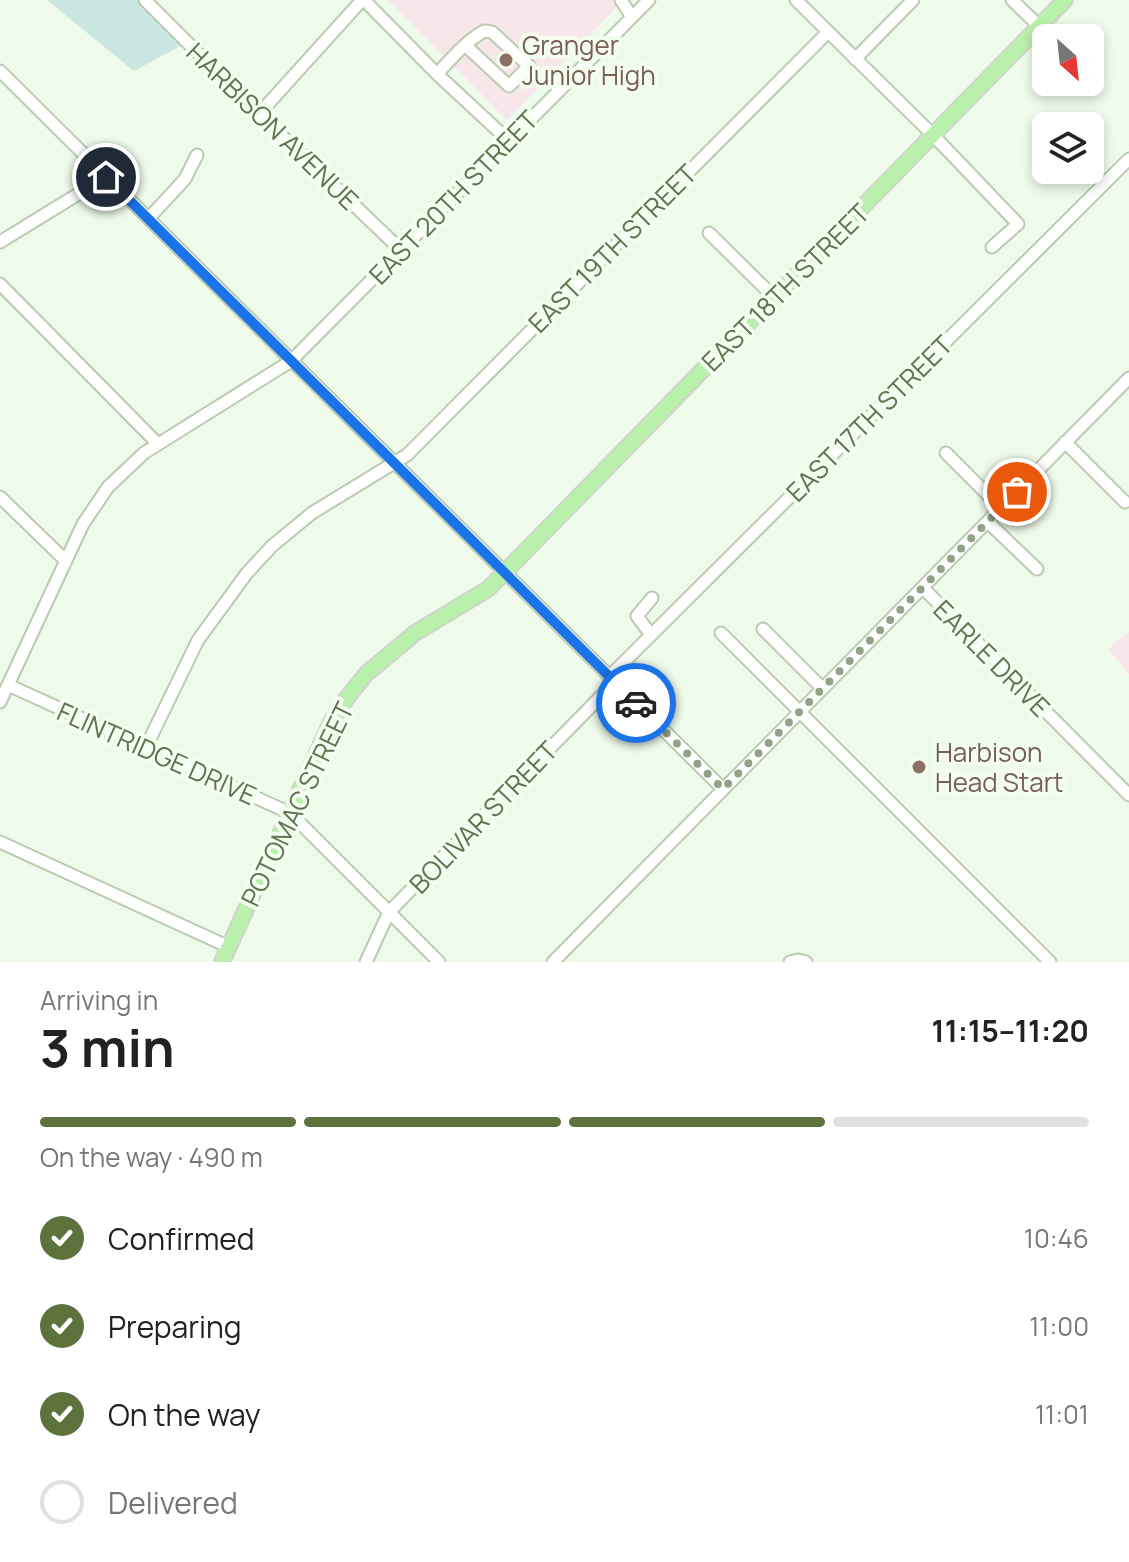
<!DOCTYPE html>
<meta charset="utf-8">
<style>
:root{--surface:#fff;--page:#f6f6f6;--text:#222;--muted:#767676;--line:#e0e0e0;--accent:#5d723d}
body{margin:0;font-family:Manrope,sans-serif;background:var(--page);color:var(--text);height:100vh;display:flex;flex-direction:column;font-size:30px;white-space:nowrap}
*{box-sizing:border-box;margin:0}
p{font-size:26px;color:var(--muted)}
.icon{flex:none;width:44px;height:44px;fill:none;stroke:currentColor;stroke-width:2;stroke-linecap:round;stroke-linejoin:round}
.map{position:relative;height:962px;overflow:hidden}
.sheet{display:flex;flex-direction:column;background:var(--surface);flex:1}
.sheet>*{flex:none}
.needle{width:52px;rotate:153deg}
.fabs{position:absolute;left:1032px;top:24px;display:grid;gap:16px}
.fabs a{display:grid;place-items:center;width:72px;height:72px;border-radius:12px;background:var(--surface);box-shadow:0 4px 12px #0003;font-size:40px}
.pin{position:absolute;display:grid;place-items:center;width:68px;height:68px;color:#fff;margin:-34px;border:4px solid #fff;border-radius:50%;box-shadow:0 2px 8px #0007}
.courier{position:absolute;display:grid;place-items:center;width:80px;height:80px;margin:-40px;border:6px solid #1a73e8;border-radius:50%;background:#fff;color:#222;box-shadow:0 2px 10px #0007}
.summary em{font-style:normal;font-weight:700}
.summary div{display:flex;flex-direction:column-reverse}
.summary{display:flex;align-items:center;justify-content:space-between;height:136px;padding:0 40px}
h1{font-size:52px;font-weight:700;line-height:60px}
.bar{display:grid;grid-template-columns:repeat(4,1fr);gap:12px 8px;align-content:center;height:96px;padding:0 40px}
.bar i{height:10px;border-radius:6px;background:var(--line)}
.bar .active{background:var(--accent)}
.bar p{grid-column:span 4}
ol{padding:0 40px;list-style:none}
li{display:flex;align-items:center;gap:24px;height:88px}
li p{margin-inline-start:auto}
li .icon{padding:8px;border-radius:50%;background:var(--accent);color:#fff;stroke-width:4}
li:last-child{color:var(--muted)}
li i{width:44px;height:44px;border:4px solid var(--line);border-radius:50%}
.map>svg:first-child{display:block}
</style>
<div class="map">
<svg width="1129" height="962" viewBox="0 0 1129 962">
<rect width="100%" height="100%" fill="#eefaea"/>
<!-- education -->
<path fill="#f7e7ea" d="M388 0H624L507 120Z
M1129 631V674L1108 649Z"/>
<!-- green -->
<path fill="#cae6e0" d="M47 0H138L184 44 134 71Z"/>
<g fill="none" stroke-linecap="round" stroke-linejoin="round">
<!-- minor casing -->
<g stroke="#bbcbb1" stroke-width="15">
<path id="minor" d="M145 0 259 114 401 250
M364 0 437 74 508 140
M621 0 632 17
M796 0 934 136 1018 224 992 247
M1012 0 1039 26
M855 59 913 0
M0 71 723 789
M437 74C452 58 465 42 484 31L492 32 529 66 509 86 465 45
M259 114 362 0
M149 218 185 179 197 155
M709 233 775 298
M0 242 106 177
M0 284 158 444
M1065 442 1125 502
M946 453 1001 508
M0 497 66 561
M988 522 1037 569
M923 588 1129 795
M763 629 822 688
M721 633 1050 962
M651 635 637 616 652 598
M609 677 1129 159
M8 685 290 813 439 962
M0 702 83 524 108 487 144 453 291 361 649 0
M146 747 198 640 247 573 272 546 312 513 407 455 828 32
M0 842 229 947
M366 962 389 912 615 682
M553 962 1129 378
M790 962 798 960 806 962"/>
</g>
<!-- major casing -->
<g stroke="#cfd5ca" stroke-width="18">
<path id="major" d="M222 962 331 722 347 698 366 674 415 633 488 589 504 573 1065 0"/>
</g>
<!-- minor -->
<use href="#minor" stroke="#fff" stroke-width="11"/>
<!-- major -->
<use href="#major" stroke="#b9f0ab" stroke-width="14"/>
</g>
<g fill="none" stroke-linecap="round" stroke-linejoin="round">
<!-- done -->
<path stroke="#92a286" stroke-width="8" stroke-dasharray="0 14.4" d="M636 703 723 789 1017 492"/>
<!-- route -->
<path stroke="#1a73e8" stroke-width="10" d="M106 177 636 703"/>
</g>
<!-- markers -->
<g fill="#8d6e63" stroke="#f3fdf0" stroke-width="3">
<circle cx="506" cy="60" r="8"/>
<circle cx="919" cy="767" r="8"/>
</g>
<g text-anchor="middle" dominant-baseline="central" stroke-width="8" stroke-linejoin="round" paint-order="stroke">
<!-- education labels -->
<g font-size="26" fill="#785e54" stroke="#f3fdf0" text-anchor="start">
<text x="522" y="45">Granger<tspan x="522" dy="30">Junior High</tspan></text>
<text x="935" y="752">Harbison<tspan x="935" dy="30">Head Start</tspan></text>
</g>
<!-- street labels -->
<g font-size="26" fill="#607250" stroke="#f3fdf0">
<text transform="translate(273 126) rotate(44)">HARBISON AVENUE</text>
<text transform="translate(453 197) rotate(-46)">EAST 20TH STREET</text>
<text transform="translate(612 248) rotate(-45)">EAST 19TH STREET</text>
<text transform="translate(785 287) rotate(-45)">EAST 18TH STREET</text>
<text transform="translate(869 418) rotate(-45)">EAST 17TH STREET</text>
<text transform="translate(992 658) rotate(45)">EARLE DRIVE</text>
<text transform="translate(157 753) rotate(24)">FLINTRIDGE DRIVE</text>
<text transform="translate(297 804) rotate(-64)">POTOMAC STREET</text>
<text transform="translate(483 817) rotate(-46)">BOLIVAR STREET</text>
</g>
</g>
</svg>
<div class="fabs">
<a><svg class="needle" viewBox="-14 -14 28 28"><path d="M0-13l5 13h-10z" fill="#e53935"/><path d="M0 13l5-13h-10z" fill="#767676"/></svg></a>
<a><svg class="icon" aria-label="layers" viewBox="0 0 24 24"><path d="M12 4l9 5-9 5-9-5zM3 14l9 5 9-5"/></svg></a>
</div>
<div class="pin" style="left:1017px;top:492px;background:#ea580c"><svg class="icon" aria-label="bag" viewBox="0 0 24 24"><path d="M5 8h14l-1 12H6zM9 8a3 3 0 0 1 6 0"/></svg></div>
<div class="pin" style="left:106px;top:177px;background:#1f2937"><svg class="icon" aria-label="home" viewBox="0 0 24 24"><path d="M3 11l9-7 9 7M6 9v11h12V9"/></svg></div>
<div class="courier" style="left:636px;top:703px"><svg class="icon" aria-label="car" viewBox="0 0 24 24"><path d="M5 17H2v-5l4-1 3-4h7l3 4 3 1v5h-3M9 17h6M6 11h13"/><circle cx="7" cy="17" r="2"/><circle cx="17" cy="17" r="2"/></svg></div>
</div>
<section class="sheet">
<div class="summary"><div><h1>3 min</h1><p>Arriving in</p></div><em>11:15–11:20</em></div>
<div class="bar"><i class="active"></i><i class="active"></i><i class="active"></i><i></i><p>On the way · 490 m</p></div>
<ol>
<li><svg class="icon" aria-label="check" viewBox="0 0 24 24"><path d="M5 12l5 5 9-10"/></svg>Confirmed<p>10:46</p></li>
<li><svg class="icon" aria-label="check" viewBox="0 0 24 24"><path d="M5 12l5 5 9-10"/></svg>Preparing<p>11:00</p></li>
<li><svg class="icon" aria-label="check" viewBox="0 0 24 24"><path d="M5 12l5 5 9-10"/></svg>On the way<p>11:01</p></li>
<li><i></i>Delivered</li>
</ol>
</section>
